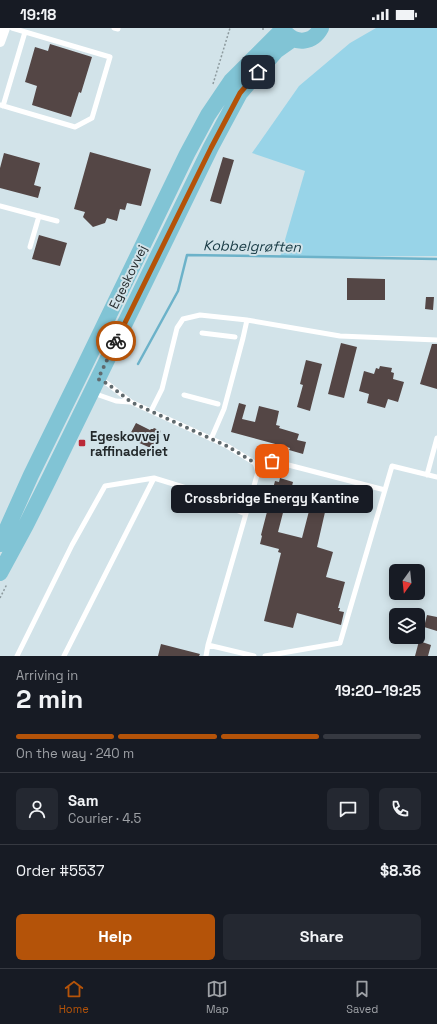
<!DOCTYPE html>
<meta charset="utf-8">
<style>
:root{--surface:#171b24;--page:#242831;--text:#f1f3f6;--muted:#9ea1a6;--line:#363941;--accent:#b45309}
body{margin:0;font-family:"Space Grotesk",sans-serif;background:var(--page);color:var(--text);height:100vh;display:flex;flex-direction:column;font-size:15px;white-space:nowrap}
*{box-sizing:border-box;margin:0}
p{font-size:13px;color:var(--muted)}
.icon{flex:none;width:22px;height:22px;fill:none;stroke:currentColor;stroke-width:2;stroke-linecap:round;stroke-linejoin:round}
.map{position:relative;height:628px;overflow:hidden}
.sheet{display:flex;flex-direction:column;background:var(--surface);flex:1}
.sheet>*{flex:none}
.needle{width:26px;rotate:195deg}
.controls{position:absolute;left:389px;top:536px;display:grid;gap:8px}
.controls a{display:grid;place-items:center;width:36px;height:36px;border-radius:6px;background:var(--surface);box-shadow:0 2px 10px #0003;font-size:20px}
.pin{position:absolute;display:grid;place-items:center;width:34px;height:34px;color:#fff;margin:-17px;border-radius:8px;box-shadow:0 2px 6px #0006}
.courier{position:absolute;display:grid;place-items:center;width:40px;height:40px;margin:-20px;border:3px solid #b45309;border-radius:50%;background:#fff;color:#222;box-shadow:0 1px 5px #0007}
.bubble{position:absolute;height:28px;border-radius:6px;background:var(--surface);box-shadow:0 2px 10px #0003;font-size:13px;font-weight:800;line-height:28px;text-align:center}
.headline em{font-style:normal;font-weight:800}
.headline div{display:flex;flex-direction:column-reverse}
.headline{display:flex;align-items:center;justify-content:space-between;height:68px;padding:0 16px}
h1{font-size:26px;font-weight:800;line-height:30px}
.bar{display:grid;grid-template-columns:repeat(4,1fr);gap:6px 4px;align-content:center;height:48px;padding:0 16px}
.bar i{height:5px;border-radius:3px;background:var(--line)}
.bar .selected{background:var(--accent)}
.bar p{grid-column:span 4}
.line{display:flex;align-items:center;gap:10px;padding:0 16px;border-top:1px solid var(--line)}
.line div{flex:1}
.round{display:grid;place-items:center;flex:none;width:42px;height:42px;border-radius:6px;background:var(--page)}
.primary-button{display:flex;gap:8px;margin-top:auto;padding:8px 16px}
.primary-button a{flex:1;height:46px;border-radius:6px;background:var(--accent);color:#fff;font-size:16px;font-weight:800;line-height:46px;text-align:center}
.primary-button a+a{background:var(--page);color:var(--text)}
.status{display:flex;justify-content:space-between;align-items:center;height:28px;padding:0 20px;background:var(--surface);direction:ltr}
.status svg{height:11px;fill:currentColor}
.tab-bar{display:flex;justify-content:space-around;align-items:center;height:56px;border-top:1px solid var(--line);background:var(--surface);font-size:11px;color:var(--muted)}
.tab-bar a{display:grid;justify-items:center;gap:2px}
.tab-bar .selected{color:var(--accent)}
.map>svg:first-child{display:block}
</style>
<div class="status"><b>19:18</b><svg viewBox="0 0 49 12"><path d="M0 12V9h3v3zM5 12V6h3v6zM10 12V3h3v9zM15 12V0h3v12zM26 1h20v11H26zM47 4h2v5h-2z"/></svg></div>
<div class="map">
<svg width="437" height="628" viewBox="0 0 437 628">
<rect width="100%" height="100%" fill="#d2e3e9"/>
<!-- green -->
<path fill="#98d4e8" d="M376 0H437V228L280 229 305 143 252 125 299 58 350 15Z"/>
<g fill="none" stroke-linecap="round" stroke-linejoin="round">
<!-- stream -->
<path stroke="#6cb2c9" stroke-width="2.5" d="M138 336 178 263 187 227 437 231"/>
</g>
<!-- building -->
<path fill="#544645" fill-rule="evenodd" d="M50 16 92 29 81 65 79 64 71 89 32 77 37 58 25 54 35 19 48 23Z
M90 124 151 141 141 178 127 175 125 182 120 181 117 193 107 190 105 195 93 199 83 189 85 184 74 181Z
M4 125 40 135 34 157 41 159 38 170 0 160V140Z
M223 129 234 132 221 176 210 173Z
M39 207 67 215 60 238 32 231Z
M347 250 385 251V272H347Z
M426 269H434L433 282 425 281Z
M341 315 357 319 344 370 328 366Z
M432 316H437V361L420 356Z
M306 332 322 336 310 383 297 379 303 357 300 356Z
M380 338 392 340 391 344 394 345 393 351 404 354 398 374 388 371 385 380 367 375 369 366 359 363 364 343 374 346 376 340 379 341Z
M239 375 246 377 242 391 255 394 259 378 279 383 276 397 280 398 279 400 299 406 297 412 306 414 303 426 289 422 290 420 231 404Z
M136 395 150 402 151 401H153L154 400 161 403 153 421 128 410Z
M280 450 293 454 291 462 328 471 317 519 333 524 326 549 345 554 338 580H340L339 583 344 584 341 597 297 585 293 600 264 593 281 525 278 524 279 521 260 516 262 508 261 507 275 453 279 454ZM285 477 309 483 302 510 278 504Z
M427 587 437 589V603L424 599Z
M419 613 431 617 428 628H415Z
M161 616 200 626 199 628H158Z"/>
<g fill="none" stroke-linecap="round" stroke-linejoin="round">
<!-- path -->
<path stroke="#8d9a9e" stroke-width="1.5" stroke-dasharray="2 2" stroke-linecap="butt" d="M263 0V4
M213 56 230 0
M0 570 7 556"/>
<!-- service -->
<path stroke="#fff" stroke-width="5" d="M114 0 118 1V0
M0 77 75 99 92 90 110 29 12 0
M3 78 25 4
M0 178 57 193
M30 219 39 188
M202 305 235 309
M101 352 108 356 131 374 227 418 255 435 258 444 208 617 254 628
M93 365 116 373 130 374
M184 367 218 376
M151 383 162 361 177 300 183 291 200 287 247 292 340 308 437 312
M211 411 224 381 243 310 247 292
M255 435 273 433 385 462
M427 447 437 410
M17 628 72 517 105 458 154 450 193 462 245 486
M64 628 154 450
M206 628 208 617
M265 628 340 615 392 438 437 449"/>
<!-- minor -->
<path stroke="#fff" stroke-width="10" d="M0 14 5 0"/>
<!-- primary -->
<path stroke="#81c4d5" stroke-width="16" d="M285 4C296 17 313 15 321 0
M0 516 31 447 82 343 187 126 208 87 231 53 283 1
M0 545 26 497 48 453 211 119 240 65 276 23 293 11"/>
</g>
<g fill="none" stroke-linecap="round" stroke-linejoin="round">
<!-- done -->
<path stroke="#606a6e" stroke-width="4" stroke-dasharray="0 7.2" d="M116 313 98 351 108 356 131 374 227 418 255 435 272 433"/>
<!-- route -->
<path stroke="#b45309" stroke-width="5" d="M116 313 211 120 240 65 258 44"/>
</g>
<!-- markers -->
<rect fill="#ba2938" stroke="#d2e3e9" stroke-width="1.5" x="78" y="411" width="8" height="8" rx="2"/>
<g text-anchor="middle" dominant-baseline="central" stroke-width="4" stroke-linejoin="round" paint-order="stroke">
<!-- street labels -->
<g font-size="13" fill="#23292b" stroke="#d2e3e9">
<text transform="translate(128 249) rotate(-64)">Egeskovvej</text>
</g>
<!-- poi labels -->
<g font-size="13" font-weight="bold" fill="#23292b" stroke="#d2e3e9" text-anchor="start">
<text x="90" y="408">Egeskovvej v<tspan x="90" dy="15">raffinaderiet</tspan></text>
</g>
<!-- water labels -->
<g font-size="14" font-style="italic" fill="#173943" stroke="#d2e3e9">
<text transform="translate(252 218) rotate(1)">Kobbelgrøften</text>
</g>
</g>
</svg>
<div class="controls">
<a><svg class="needle" viewBox="-14 -14 28 28"><path d="M0-13l5 13h-10z" fill="#e53935"/><path d="M0 13l5-13h-10z" fill="#9ea1a6"/></svg></a>
<a><svg class="icon" aria-label="layers" viewBox="0 0 24 24"><path d="M12 4l9 5-9 5-9-5zM3 14l9 5 9-5"/></svg></a>
</div>
<div class="pin" style="left:272px;top:433px;background:#ea580c"><svg class="icon" aria-label="bag" viewBox="0 0 24 24"><path d="M5 8h14l-1 12H6zM9 8a3 3 0 0 1 6 0"/></svg></div>
<div class="pin" style="left:258px;top:44px;background:#1f2937"><svg class="icon" aria-label="home" viewBox="0 0 24 24"><path d="M3 11l9-7 9 7M6 9v11h12V9"/></svg></div>
<div class="courier" style="left:116px;top:313px"><svg class="icon" aria-label="bike" viewBox="0 0 24 24"><circle cx="6" cy="16" r="4"/><circle cx="18" cy="16" r="4"/><path d="M6 16l4-8h5l3 8M10 8l3 8H6M13 5h3"/></svg></div>
<div class="bubble" style="left:171px;top:457px;width:202px">Crossbridge Energy Kantine</div>
</div>
<section class="sheet">
<div class="headline"><div><h1>2 min</h1><p>Arriving in</p></div><em>19:20–19:25</em></div>
<div class="bar"><i class="selected"></i><i class="selected"></i><i class="selected"></i><i></i><p>On the way · 240 m</p></div>
<div class="line" style="height:72px"><a class="round"><svg class="icon" aria-label="person" viewBox="0 0 24 24"><circle cx="12" cy="8" r="4"/><path d="M4 21q1-7 8-7t8 7"/></svg></a><div><b>Sam</b><p>Courier · 4.5</p></div><a class="round"><svg class="icon" aria-label="chat" viewBox="0 0 24 24"><path d="M4 5h16v11H9l-5 4z"/></svg></a><a class="round"><svg class="icon" aria-label="phone" viewBox="0 0 24 24"><path d="M5 4h4l2 5-3 2q2 4 5 5l2-3 5 2v4C11 20 4 13 5 4z"/></svg></a></div>
<div class="line" style="height:52px"><div>Order #5537</div><b>$8.36</b></div>
<div class="primary-button"><a>Help</a><a>Share</a></div>
</section>
<nav class="tab-bar">
<a class="selected"><svg class="icon" aria-label="home" viewBox="0 0 24 24"><path d="M3 11l9-7 9 7M6 9v11h12V9"/></svg>Home</a>
<a><svg class="icon" aria-label="map" viewBox="0 0 24 24"><path d="M3 6l6-2 6 2 6-2v14l-6 2-6-2-6 2zM9 4v14M15 6v14"/></svg>Map</a>
<a><svg class="icon" aria-label="saved" viewBox="0 0 24 24"><path d="M7 4h10v16l-5-4-5 4z"/></svg>Saved</a>
</nav>
